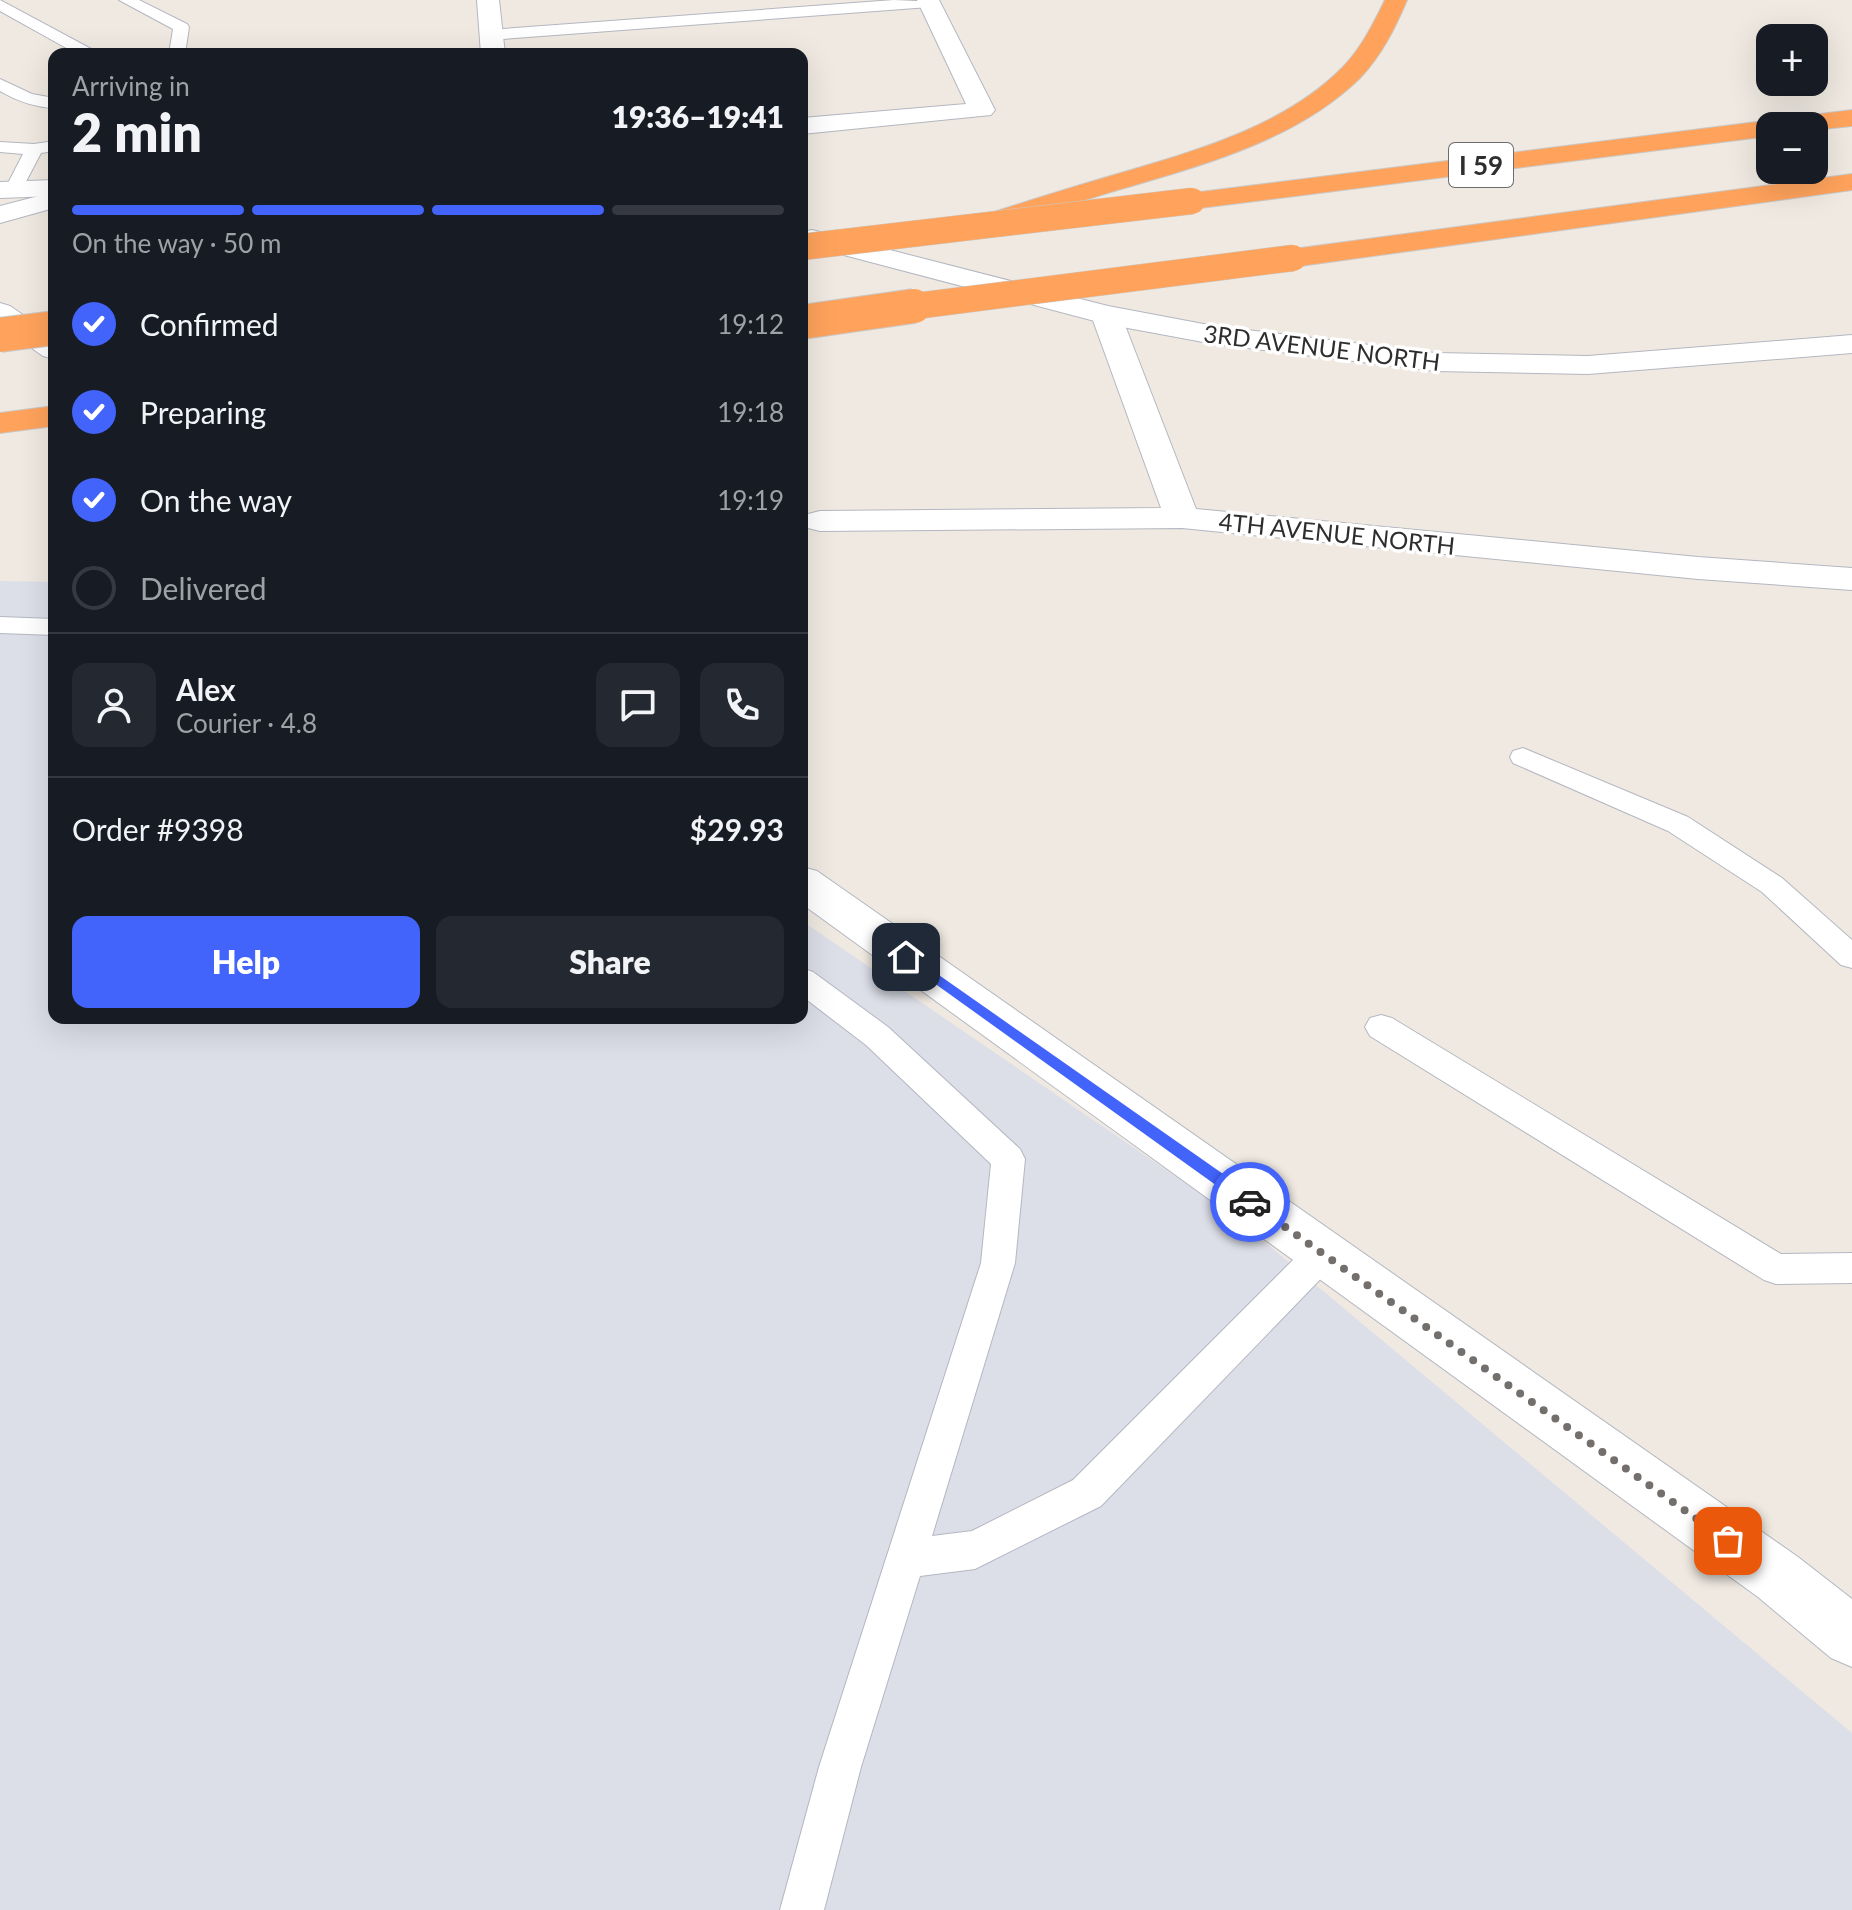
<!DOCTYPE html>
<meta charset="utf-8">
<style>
:root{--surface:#171b24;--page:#242831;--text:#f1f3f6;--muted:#9ea1a6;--line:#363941;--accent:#4264fb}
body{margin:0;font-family:Lato,sans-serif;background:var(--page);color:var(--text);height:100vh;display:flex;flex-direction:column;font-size:30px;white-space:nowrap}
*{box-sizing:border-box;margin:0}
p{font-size:26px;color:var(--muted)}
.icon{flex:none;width:44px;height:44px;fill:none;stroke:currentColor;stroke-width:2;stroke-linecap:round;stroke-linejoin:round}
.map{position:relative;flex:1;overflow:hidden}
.drawer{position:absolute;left:48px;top:48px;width:760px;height:976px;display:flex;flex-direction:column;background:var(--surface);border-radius:16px;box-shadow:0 8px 32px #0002}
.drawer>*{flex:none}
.tools{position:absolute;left:1756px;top:24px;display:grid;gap:16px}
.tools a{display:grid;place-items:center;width:72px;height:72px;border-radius:16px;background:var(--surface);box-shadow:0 8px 32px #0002;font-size:40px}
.pin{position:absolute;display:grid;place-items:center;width:68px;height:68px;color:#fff;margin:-34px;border-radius:16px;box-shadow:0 4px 12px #0006}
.courier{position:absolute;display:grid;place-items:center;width:80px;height:80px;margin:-40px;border:6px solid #4264fb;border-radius:50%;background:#fff;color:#222;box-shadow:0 2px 10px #0007}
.summary em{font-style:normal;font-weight:800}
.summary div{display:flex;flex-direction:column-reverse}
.summary{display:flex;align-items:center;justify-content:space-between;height:136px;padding:0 24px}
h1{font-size:52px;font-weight:800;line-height:60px}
.bar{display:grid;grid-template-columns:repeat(4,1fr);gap:12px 8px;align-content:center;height:96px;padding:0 24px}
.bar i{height:10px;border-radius:6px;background:var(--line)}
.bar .selected{background:var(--accent)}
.bar p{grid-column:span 4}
.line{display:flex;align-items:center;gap:20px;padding:0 24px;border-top:2px solid var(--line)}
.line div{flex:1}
.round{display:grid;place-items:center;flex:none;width:84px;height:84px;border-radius:16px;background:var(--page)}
ol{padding:0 24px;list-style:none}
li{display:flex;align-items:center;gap:24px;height:88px}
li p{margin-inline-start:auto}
li .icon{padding:8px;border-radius:50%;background:var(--accent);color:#fff;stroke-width:4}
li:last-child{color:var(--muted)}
li i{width:44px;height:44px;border:4px solid var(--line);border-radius:50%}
.action{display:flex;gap:16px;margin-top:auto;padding:16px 24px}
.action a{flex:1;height:92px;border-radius:16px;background:var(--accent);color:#fff;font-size:32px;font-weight:800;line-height:92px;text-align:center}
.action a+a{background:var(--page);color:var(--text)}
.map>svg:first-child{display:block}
</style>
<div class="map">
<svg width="1852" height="1910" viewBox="0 0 1852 1910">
<rect width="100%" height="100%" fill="#efe9e1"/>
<!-- airport -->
<path fill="#dcdee8" d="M0 581 54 582V1018H802V921L1231 1214 1852 1733V1910H0Z"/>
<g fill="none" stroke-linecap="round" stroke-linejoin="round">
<!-- lane casing -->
<g stroke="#b4b7c1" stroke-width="2">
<path id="lane" d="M0 0 95 51 97 54H77L0 11Z
M119 0H139L187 24 189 27 185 54H169L173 29Z
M894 0 937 2 929 7 489 40 481 35 489 30Z
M0 79 32 94 54 98V108C34 107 17 101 0 91Z
M54 141V151L41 153 20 193H8L5 189 23 154 0 152V142L34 144Z
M0 617 54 619V635L0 633Z
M1523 748 1688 817 1782 878 1852 940V968L1841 965 1762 892 1668 831 1513 763 1510 757 1513 751Z
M802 968 813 972 888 1027 1020 1149 1025 1159 1015 1263 932 1536 972 1531 1073 1480 1311 1242 1323 1238 1335 1242 1340 1253 1335 1264 1101 1506 975 1569 920 1576 861 1767 824 1910H780L819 1767 981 1263 991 1164 866 1045 802 996Z
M1381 1015 1392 1018 1781 1254 1852 1253V1283L1776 1284 1764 1280 1370 1036 1365 1027 1370 1018Z"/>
</g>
<!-- street casing -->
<g stroke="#b4b7c1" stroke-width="2">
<path id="street" d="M477 0H499L505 54H481Z
M917 0H939L995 110 991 115 802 134V118L966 104Z
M54 180V196L0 198V182Z
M1106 306 1117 309 1121 315 1196 509 1698 557 1852 568V590L1698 579 1182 528 820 531 808 528 803 521 808 514 820 511 1161 508 1091 315 1095 309Z"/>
</g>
<!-- secondary casing -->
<g stroke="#b4b7c1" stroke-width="2">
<path id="secondary" d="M54 192V208L0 223V206Z
M812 230 1108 306 1214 326 1435 353 1588 356 1852 335V353L1588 374 1435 371 1214 344 1106 324 802 244V232Z
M0 303 10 306 54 336V359L43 356 0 326Z
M802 867 817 871 1798 1557 1852 1599V1667L1831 1658 1758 1597 802 904Z"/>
</g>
<!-- highway casing -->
<g stroke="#c9c9c9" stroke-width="2">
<path id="highway" d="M1385 0H1407C1395 28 1382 55 1360 78 1295 142 1196 167 1111 192 1072 204 1034 217 995 230L985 232 975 230 971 224 975 218C1016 205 1056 192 1097 180 1181 155 1280 131 1343 67 1362 47 1373 24 1385 0Z
M1852 110V126L1814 130V126H1770V136L1192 209 1182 207 1178 201 1182 195 1192 193Z
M1852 174V190L1293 267 1283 264 1279 258 1283 252 1293 249Z
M54 406V426L0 433V413Z"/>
</g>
<!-- lane -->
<use href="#lane" fill="#fff" fill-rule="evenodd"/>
<!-- street -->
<use href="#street" fill="#fff" fill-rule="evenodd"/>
<!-- secondary -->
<use href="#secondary" fill="#fff" fill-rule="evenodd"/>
<!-- highway -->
<use href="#highway" fill="#ffa35c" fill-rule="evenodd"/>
<!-- highway-bridge-far1 casing -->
<g stroke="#c9c9c9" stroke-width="27" stroke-linecap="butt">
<path id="highway-bridge-far1" d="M802 247 1192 201
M900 308 1293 258"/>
</g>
<!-- highway-bridge casing -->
<g stroke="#c9c9c9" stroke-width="36" stroke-linecap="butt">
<path id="highway-bridge" d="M802 322 914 306
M0 335 54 328"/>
</g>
<!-- highway-bridge-far1 -->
<use href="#highway-bridge-far1" stroke="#ffa35c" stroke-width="26"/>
<!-- highway-bridge -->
<use href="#highway-bridge" stroke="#ffa35c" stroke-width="34"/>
</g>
<!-- route -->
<path fill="#4264fb" d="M906 952 1256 1197V1206H1245L902 960 900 957Z"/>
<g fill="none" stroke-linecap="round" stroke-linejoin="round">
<!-- done -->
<path stroke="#726f6d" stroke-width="8" stroke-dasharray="0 14.4" d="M1250 1202 1728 1541"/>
</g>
<g text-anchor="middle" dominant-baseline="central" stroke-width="7" stroke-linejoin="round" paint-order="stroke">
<!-- far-street labels -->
<g font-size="24" fill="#2e2e2e" stroke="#fff">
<text transform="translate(1322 347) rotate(7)">3RD AVENUE NORTH</text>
<text transform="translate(1337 533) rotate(6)">4TH AVENUE NORTH</text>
</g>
<!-- shield labels -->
<rect fill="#fff" stroke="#6d6d6d" stroke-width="2" x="1449" y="143" width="64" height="44" rx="6"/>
<g font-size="26" font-weight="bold" fill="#2e2e2e">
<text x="1481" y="165">I 59</text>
</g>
</g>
</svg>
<div class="tools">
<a>+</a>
<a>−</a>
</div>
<div class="pin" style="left:1728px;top:1541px;background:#ea580c"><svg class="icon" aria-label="bag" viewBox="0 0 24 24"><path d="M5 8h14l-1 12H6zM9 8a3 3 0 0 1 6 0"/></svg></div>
<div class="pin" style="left:906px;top:957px;background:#1f2937"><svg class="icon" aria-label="home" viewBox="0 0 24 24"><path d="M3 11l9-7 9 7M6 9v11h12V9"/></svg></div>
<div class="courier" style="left:1250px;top:1202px"><svg class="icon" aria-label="car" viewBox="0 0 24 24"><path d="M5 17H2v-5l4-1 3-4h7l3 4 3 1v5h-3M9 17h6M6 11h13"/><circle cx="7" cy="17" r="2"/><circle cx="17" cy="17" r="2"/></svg></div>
<section class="drawer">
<div class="summary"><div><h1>2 min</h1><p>Arriving in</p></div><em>19:36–19:41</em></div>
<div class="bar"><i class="selected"></i><i class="selected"></i><i class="selected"></i><i></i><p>On the way · 50 m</p></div>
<ol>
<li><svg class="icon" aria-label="check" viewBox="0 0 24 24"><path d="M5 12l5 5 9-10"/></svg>Confirmed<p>19:12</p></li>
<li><svg class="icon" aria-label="check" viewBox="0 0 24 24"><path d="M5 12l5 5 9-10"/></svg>Preparing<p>19:18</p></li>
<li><svg class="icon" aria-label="check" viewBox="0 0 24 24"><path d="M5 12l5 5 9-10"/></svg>On the way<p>19:19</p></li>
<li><i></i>Delivered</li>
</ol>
<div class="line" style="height:144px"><a class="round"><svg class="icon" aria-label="person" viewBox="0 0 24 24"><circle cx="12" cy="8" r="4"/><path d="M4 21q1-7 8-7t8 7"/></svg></a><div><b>Alex</b><p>Courier · 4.8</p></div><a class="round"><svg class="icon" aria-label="chat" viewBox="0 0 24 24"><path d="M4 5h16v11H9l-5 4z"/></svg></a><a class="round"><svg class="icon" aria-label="phone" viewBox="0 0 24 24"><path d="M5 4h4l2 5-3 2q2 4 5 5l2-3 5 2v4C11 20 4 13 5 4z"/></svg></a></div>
<div class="line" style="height:104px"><div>Order #9398</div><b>$29.93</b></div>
<div class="action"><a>Help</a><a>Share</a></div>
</section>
</div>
